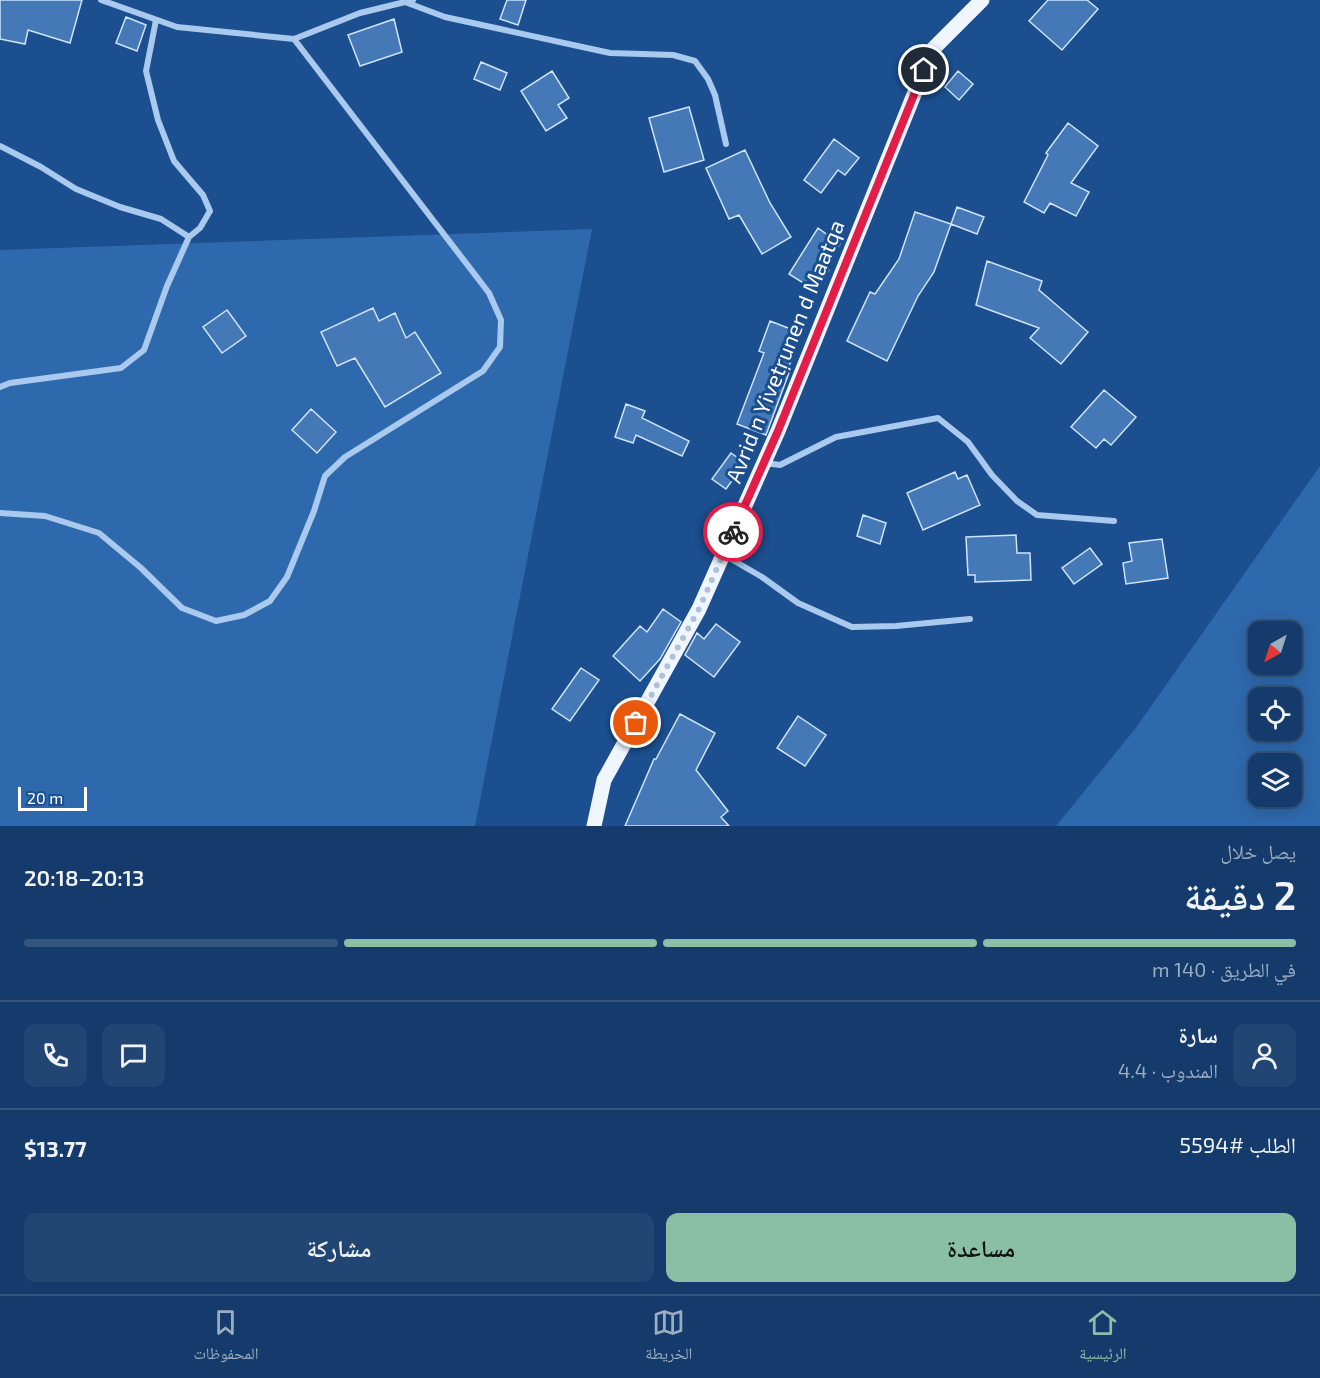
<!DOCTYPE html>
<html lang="ar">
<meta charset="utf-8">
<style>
:root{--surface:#143b6b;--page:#214673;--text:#f1f3f6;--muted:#9dadc1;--line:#33557e;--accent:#8abfa5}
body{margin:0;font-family:"Exo 2","Noto Naskh Arabic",sans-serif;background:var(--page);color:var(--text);direction:rtl;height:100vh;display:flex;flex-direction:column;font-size:22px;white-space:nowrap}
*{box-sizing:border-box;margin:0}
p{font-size:20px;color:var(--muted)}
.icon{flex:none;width:33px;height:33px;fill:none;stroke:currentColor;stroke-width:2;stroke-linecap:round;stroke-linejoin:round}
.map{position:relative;height:826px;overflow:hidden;direction:ltr}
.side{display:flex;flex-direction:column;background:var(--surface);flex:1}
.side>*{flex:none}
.needle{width:39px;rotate:219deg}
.fabs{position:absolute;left:1248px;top:621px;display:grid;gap:12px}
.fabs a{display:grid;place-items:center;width:54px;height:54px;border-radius:12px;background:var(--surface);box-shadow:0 3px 15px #0003,0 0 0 2px var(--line);font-size:30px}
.scale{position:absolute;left:18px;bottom:15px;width:69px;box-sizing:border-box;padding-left:6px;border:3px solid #fff;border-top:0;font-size:16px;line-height:21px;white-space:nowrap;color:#fff;-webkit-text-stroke:4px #1b4f8f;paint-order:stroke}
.pin{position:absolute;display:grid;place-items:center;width:51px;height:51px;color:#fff;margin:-26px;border:3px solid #fff;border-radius:50%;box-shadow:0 2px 6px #0007}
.courier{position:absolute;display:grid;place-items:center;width:60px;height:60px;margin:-30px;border:4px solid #e11d48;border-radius:50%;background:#fff;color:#222;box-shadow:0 2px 8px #0007}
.head em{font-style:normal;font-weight:600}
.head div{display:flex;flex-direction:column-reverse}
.head{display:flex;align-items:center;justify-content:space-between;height:102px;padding:0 24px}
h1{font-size:39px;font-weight:600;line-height:45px}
.bar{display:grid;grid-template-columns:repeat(4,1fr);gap:9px 6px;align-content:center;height:72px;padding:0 24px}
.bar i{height:8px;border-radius:4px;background:var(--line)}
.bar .active{background:var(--accent)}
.bar p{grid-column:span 4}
.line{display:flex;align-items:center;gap:15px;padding:0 24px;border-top:2px solid var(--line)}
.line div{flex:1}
.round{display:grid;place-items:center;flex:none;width:63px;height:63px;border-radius:12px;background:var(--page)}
.primary-button{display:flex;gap:12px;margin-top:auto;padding:12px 24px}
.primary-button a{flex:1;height:69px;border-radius:12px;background:var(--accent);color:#111;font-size:24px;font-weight:600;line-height:69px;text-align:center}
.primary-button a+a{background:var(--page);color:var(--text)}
.menu{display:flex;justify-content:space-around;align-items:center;height:84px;border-top:2px solid var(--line);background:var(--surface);font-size:16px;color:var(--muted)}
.menu a{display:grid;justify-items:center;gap:3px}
.menu .active{color:var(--accent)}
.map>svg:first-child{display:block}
</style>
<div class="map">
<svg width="1320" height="826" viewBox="0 0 1320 826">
<rect width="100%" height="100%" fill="#1b4f8f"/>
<!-- green -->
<path fill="#2e69ad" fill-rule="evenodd" d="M592 229 475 826H0V250Z
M1320 466V826H1056L1135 729ZM1258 632H1292V664H1258ZM1258 698H1292V730H1258ZM1258 764H1292V796H1258Z"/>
<!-- building -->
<path fill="#4478b7" stroke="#cfe3fa" stroke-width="1.5" d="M0 0H82L70 43 28 30 25 44 0 39Z
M507 0H526L518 25 500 19Z
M1048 0H1087L1098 9 1062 50 1029 21Z
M126 17 146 25 137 51 116 43Z
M394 19 402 52 360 66 348 35Z
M481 62 507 73 500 90 474 79Z
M552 71 569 98 558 105 567 118 546 131 521 91Z
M958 71 973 84 959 100 945 87Z
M689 107 704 160 664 172 649 118Z
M1068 123 1098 146 1071 183 1089 192 1076 216 1050 203 1044 213 1024 202 1048 155 1046 153Z
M834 139 859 158 845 175 838 170 821 193 804 180Z
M745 150 770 203 791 237 762 254 739 215 729 219 706 168Z
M957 207 984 217 977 234 951 224Z
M915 212 951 224 934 272 918 296 887 361 847 341 870 292 875 294 899 259Z
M818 228 840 244 823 266 829 270 816 291 789 274Z
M987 261 1042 281 1039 290 1088 332 1061 364 1030 338 1039 328 976 305Z
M373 308 379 321 395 313 406 338 415 332 441 373 385 407 355 358 337 366 321 332Z
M227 310 246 336 222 353 203 327Z
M770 321 801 333 788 369 790 370 766 435 737 424 764 353 759 351Z
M1104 390 1136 417 1111 445 1104 439 1096 448 1071 427Z
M626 404 645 411 642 418 689 441 682 456 636 435 633 443 615 437Z
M311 409 336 432 317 453 292 430Z
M731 453 745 463 726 489 712 479Z
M955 472 958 479 967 475 980 505 923 530 907 493Z
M863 515 886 523 880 544 857 536Z
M1016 535 1017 553H1030L1031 580 975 582V575H968L966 537Z
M1162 539 1168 578 1126 584 1123 563 1132 561 1129 543Z
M1090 548 1102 564 1074 584 1062 568Z
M663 609 681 622 660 659 640 681 613 656 640 626 647 632Z
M716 624 740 642 714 677 685 655 697 633 704 639Z
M581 668 599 680 570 721 552 709Z
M680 714 715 733 696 770 728 811 721 817 729 826H625L654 759H656Z
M798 716 826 735 805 766 777 748Z"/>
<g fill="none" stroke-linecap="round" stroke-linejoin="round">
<!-- minor -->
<path stroke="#a9c9ee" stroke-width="6" d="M101 0 177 27 294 39 360 13 413 0
M405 2 445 17 610 53 673 55 695 61 708 79 715 95 726 144
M156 20 146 71 158 120 174 161 203 195 210 211 200 228 189 237
M0 146 41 167 76 189 120 207 161 219 189 237 167 286 144 350 121 368 10 383 0 387
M765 463 780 465 836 437 938 418 968 442 992 475 1017 501 1037 515 1114 521
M0 513 45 516 99 533 141 568 182 608 216 621 244 615 270 601 287 577 314 511 325 476 345 457 483 371 500 347 501 320 489 293 294 39
M724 555 762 577 798 603 852 627 896 626 970 619"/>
<!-- primary -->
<path stroke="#f0f6ff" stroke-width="15" d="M594 826 604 780 699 609 778 431 932 50 982 0"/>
</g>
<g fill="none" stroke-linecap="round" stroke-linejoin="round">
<!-- done -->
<path stroke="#afc1d8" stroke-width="6" stroke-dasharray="0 10.8" d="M636 723 699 609 733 532"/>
<!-- route -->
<path stroke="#e11d48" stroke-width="8" d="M733 532 778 431 924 70"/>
</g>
<g text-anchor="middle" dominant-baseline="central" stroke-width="6" stroke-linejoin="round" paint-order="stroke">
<!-- street labels -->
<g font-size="22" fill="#fff" stroke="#1b4f8f">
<text transform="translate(784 351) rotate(-68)">Avrid n Yivetṛunen d Maatqa</text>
</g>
</g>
</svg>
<div class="fabs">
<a><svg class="needle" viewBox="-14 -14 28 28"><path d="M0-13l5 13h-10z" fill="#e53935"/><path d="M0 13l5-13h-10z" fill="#9dadc1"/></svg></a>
<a><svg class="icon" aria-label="locate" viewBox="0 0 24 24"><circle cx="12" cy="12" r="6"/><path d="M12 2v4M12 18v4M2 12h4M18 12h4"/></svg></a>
<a><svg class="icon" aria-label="layers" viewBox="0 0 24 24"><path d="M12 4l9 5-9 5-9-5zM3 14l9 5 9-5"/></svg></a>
</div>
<div class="scale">20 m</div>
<div class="pin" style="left:636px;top:723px;background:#ea580c"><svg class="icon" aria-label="bag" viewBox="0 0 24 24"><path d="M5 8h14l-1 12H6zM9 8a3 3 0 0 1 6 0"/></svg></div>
<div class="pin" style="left:924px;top:70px;background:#1f2937"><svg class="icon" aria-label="home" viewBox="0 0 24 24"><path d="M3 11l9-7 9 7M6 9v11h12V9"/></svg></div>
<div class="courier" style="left:733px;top:532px"><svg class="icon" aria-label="bike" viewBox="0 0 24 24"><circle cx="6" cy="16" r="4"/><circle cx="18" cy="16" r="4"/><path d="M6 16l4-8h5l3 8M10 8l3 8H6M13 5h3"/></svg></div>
</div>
<section class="side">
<div class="head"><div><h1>2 دقيقة</h1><p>يصل خلال</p></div><em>20:13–20:18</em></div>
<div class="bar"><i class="active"></i><i class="active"></i><i class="active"></i><i></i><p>في الطريق · 140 m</p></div>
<div class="line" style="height:108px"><a class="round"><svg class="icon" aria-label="person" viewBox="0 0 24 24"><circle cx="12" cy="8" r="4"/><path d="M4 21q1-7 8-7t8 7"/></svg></a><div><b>سارة</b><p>المندوب · 4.4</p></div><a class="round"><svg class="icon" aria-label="chat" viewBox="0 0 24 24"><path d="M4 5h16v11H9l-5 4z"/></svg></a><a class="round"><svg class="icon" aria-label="phone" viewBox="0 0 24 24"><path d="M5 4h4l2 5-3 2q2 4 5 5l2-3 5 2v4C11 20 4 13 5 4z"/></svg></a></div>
<div class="line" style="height:78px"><div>الطلب #5594</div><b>$13.77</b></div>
<div class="primary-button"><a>مساعدة</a><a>مشاركة</a></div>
</section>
<nav class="menu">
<a class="active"><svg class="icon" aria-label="home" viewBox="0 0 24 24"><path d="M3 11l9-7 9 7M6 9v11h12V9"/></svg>الرئيسية</a>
<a><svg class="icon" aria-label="map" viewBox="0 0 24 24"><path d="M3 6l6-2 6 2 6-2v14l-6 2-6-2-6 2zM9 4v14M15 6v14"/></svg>الخريطة</a>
<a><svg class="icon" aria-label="saved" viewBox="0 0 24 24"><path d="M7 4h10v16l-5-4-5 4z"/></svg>المحفوظات</a>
</nav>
